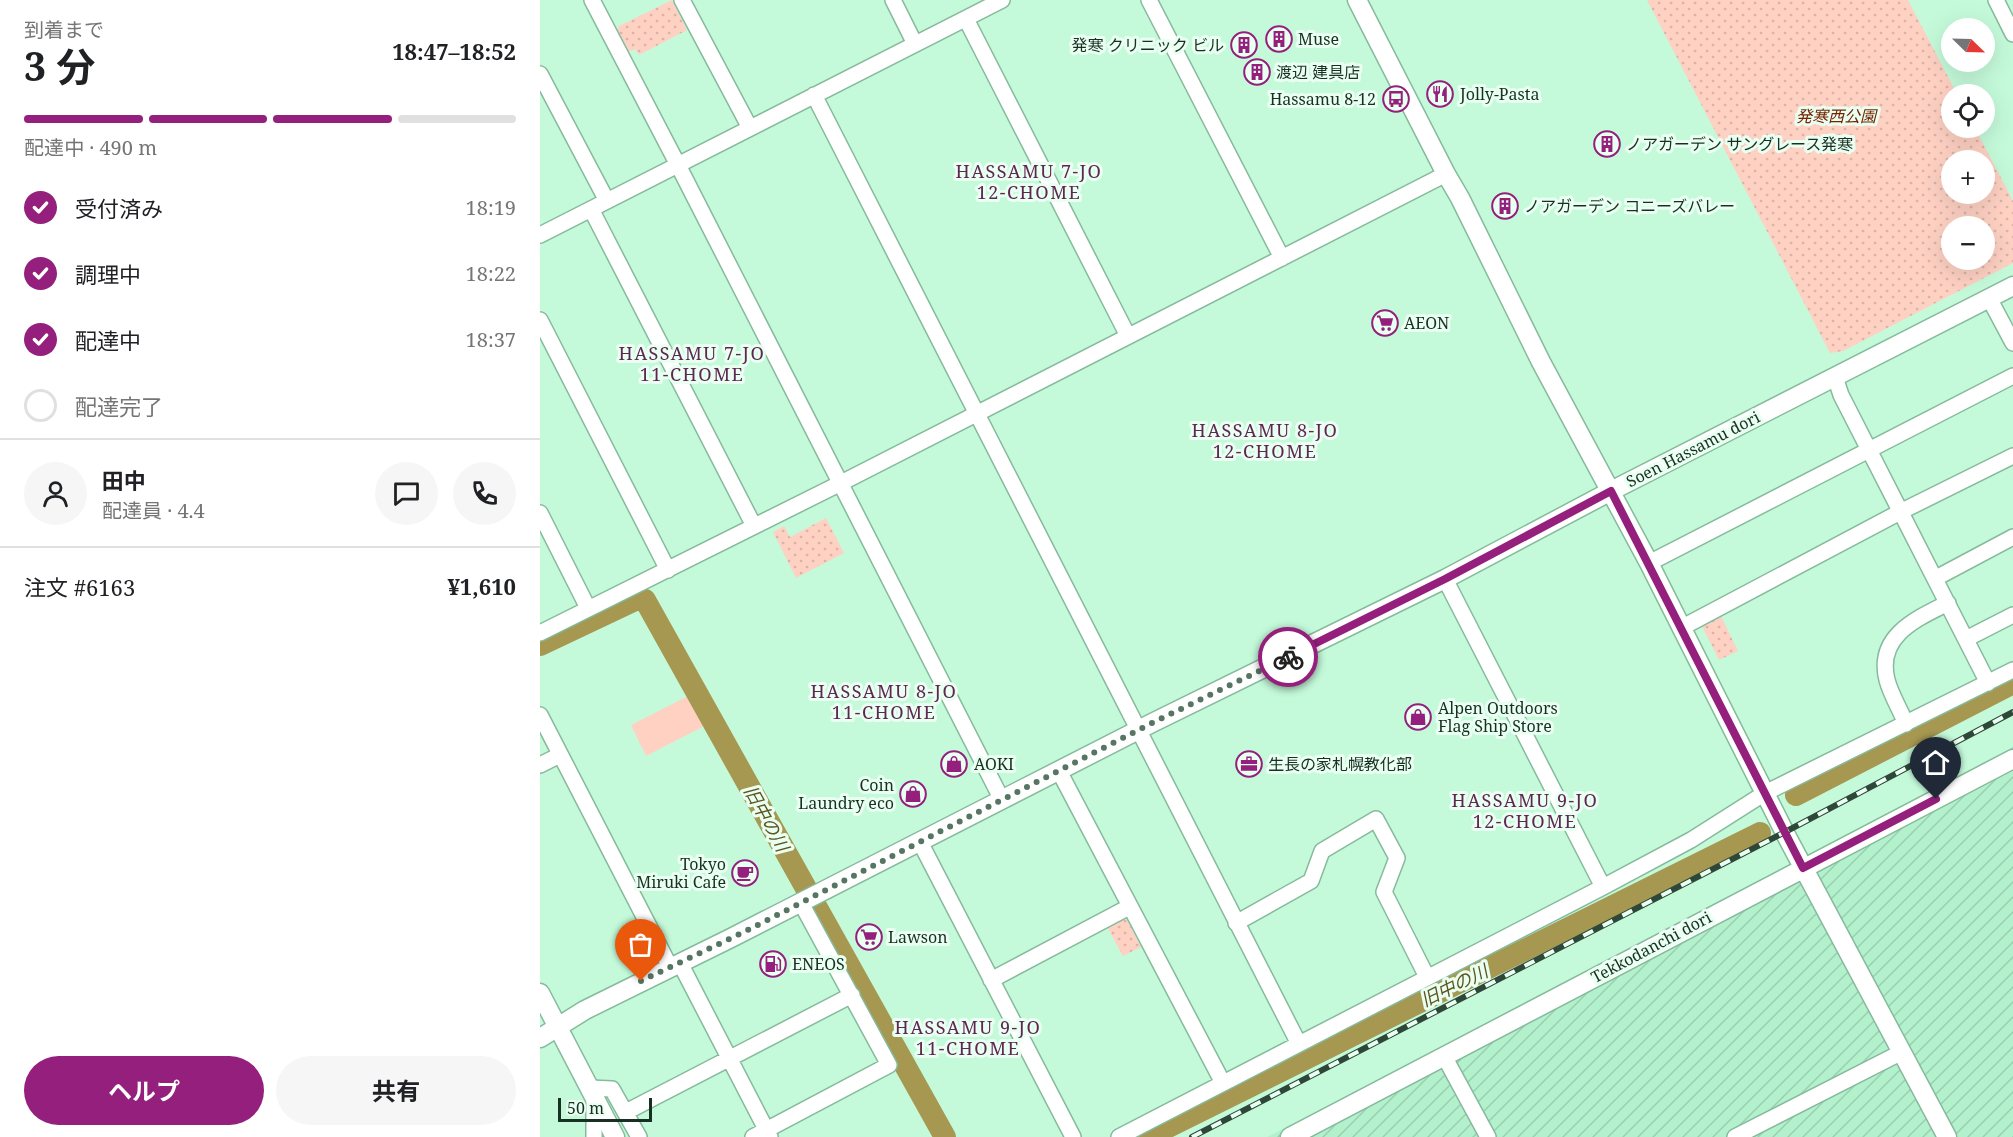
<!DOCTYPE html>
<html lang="ja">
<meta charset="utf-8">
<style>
:root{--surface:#fff;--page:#f6f6f6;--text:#202124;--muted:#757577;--line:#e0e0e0;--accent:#951f7c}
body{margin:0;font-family:"Noto Serif","Noto Sans JP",serif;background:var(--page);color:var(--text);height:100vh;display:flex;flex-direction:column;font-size:22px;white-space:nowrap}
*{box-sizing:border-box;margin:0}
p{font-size:20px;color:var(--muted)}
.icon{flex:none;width:33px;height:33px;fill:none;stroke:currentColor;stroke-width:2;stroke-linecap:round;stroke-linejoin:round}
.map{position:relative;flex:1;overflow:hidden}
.panel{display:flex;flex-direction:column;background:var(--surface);width:540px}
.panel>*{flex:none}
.needle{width:39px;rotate:113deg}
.buttons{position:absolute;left:1401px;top:18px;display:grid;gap:12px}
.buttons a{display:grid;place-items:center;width:54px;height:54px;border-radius:50%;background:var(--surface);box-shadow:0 6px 24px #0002;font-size:30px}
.scale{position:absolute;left:18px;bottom:15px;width:94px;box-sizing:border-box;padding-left:6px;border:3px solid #1a2f23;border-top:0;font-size:16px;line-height:21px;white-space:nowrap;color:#1a2f23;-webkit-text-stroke:4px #e9fff1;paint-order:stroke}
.pin{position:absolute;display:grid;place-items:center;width:51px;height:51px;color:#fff;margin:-62px -26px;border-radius:50% 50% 50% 0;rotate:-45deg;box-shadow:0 0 6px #0007}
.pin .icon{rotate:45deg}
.courier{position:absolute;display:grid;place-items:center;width:60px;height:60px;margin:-30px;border:4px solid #951f7c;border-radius:50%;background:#fff;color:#222;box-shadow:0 2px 8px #0007}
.overview em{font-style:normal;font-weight:700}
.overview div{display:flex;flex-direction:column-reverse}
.overview{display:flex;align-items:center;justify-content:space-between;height:102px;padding:0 24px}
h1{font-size:39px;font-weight:700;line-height:45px}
.bar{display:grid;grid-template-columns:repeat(4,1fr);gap:9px 6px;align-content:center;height:72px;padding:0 24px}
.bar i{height:8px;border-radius:4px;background:var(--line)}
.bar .active{background:var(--accent)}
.bar p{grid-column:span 4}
.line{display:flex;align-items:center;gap:15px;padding:0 24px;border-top:2px solid var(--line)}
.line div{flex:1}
.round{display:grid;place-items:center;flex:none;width:63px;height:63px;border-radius:32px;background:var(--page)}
ol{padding:0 24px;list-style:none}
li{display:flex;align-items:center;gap:18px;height:66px}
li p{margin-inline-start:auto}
li .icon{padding:6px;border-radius:50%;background:var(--accent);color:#fff;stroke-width:4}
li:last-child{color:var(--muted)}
li i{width:33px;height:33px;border:3px solid var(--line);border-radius:50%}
.primary-button{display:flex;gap:12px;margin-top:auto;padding:12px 24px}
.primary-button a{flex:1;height:69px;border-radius:36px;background:var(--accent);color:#fff;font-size:24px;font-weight:700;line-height:69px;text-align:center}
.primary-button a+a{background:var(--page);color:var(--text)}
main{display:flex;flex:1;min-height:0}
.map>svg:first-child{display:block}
</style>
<main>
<section class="panel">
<div class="overview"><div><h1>3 分</h1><p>到着まで</p></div><em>18:47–18:52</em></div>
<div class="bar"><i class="active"></i><i class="active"></i><i class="active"></i><i></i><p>配達中 · 490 m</p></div>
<ol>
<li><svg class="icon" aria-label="check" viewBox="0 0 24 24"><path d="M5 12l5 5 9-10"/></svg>受付済み<p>18:19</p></li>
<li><svg class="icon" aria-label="check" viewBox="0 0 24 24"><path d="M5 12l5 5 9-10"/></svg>調理中<p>18:22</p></li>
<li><svg class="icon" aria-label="check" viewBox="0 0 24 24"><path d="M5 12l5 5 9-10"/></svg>配達中<p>18:37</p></li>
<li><i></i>配達完了</li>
</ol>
<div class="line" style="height:108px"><a class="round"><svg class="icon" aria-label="person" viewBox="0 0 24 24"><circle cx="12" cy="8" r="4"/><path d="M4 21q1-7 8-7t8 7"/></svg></a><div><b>田中</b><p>配達員 · 4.4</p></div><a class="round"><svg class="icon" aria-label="chat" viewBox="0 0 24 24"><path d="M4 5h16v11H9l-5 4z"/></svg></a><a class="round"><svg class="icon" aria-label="phone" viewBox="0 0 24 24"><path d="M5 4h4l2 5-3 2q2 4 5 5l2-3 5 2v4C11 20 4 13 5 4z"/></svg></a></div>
<div class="line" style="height:78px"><div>注文 #6163</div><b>¥1,610</b></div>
<div class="primary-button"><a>ヘルプ</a><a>共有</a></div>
</section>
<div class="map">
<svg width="1473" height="1137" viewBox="0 0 1473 1137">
<defs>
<pattern id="industrial-furrows" width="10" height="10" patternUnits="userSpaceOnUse" patternTransform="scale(1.5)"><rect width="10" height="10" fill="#b3f1cd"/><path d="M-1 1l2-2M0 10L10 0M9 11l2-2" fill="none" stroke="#99cfb0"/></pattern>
<pattern id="park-dots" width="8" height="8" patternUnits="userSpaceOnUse" patternTransform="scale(1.5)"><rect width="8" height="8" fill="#fed1c3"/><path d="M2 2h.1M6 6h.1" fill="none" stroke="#d9b4a7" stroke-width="1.8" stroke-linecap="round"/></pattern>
</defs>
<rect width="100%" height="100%" fill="#c4fada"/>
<!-- industrial -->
<path fill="url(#industrial-furrows)" d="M1473 747V1137H727L1143 921Z"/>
<!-- grass -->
<path fill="#fed1c3" d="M152 694 168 724 106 756 91 725Z"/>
<!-- park -->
<path fill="url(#park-dots)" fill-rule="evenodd" d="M132 0 147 30 99 55 95 49 88 52 77 30 79 26Z
M1107 0H1368L1417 94H1412V128H1435L1473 201V263L1303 351 1290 353ZM1412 160H1444V194H1412ZM1412 226H1444V260H1412Z
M286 518 304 553 256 578 233 532 244 526 250 537Z
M1181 616 1198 651 1179 660 1162 626Z
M581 919 587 920 601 947 583 956 567 927Z"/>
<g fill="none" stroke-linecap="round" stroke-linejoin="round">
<!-- river -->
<path stroke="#a69851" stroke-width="22" d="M0 645 95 600H105L405 1137
M1256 795 1473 683
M608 1137 1220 833"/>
<!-- minor casing -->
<g stroke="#86ba9c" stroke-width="18">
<path id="minor" d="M52 0 138 165 462 800
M142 0 210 128
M353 0 375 44
M609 0 742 258
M1456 0 1473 34
M426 19 588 336
M0 74 67 201
M274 95 759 1044
M51 209 214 526
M0 235 462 0
M1449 298 1473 343
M0 320 128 570
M1295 377 1301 395 1448 683
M0 513 48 608
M1109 563 1473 376
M1396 578 1473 537
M905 579 1063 887
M1141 628 1360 512 1473 456
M0 633 301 483 906 174
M1426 639 1473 615
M0 715 130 967
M1366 724C1360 709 1351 695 1347 680 1336 636 1376 619 1408 603
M0 765 20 755
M519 771 683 1083
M380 842 533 1137
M696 923 771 881 782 851 836 819 857 858 844 892 887 977
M140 963 230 1137
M451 980 589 907
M904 1056 948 1137
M50 1088 72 1089 99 1137
M54 1096V1137
M86 1112 312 995
M213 1137 349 1065 261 903
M579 1137 1063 887 1151 840 1225 793 1473 670
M1195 1137 1362 1052"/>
</g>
<!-- tertiary casing -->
<g stroke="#86ba9c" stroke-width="21">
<path id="tertiary" d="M817 0 906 174 920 198 1001 362 1109 563 1247 837 1407 1137
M0 993 75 1137
M0 1038 45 1010 191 938 612 723 905 579 1071 491 1473 286
M750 1137 1473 759"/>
</g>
<!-- minor -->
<use href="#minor" stroke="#fff" stroke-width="15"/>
<!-- tertiary -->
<use href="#tertiary" stroke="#fff" stroke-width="18"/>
<!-- rail casing -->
<g stroke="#2e4739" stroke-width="6">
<path id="rail" d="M652 1137 1245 832 1473 712"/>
</g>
<!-- rail -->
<use href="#rail" stroke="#e9fff1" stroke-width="4" stroke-dasharray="11" stroke-linecap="butt"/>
</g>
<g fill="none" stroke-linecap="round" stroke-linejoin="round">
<!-- done -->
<path stroke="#567663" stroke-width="6" stroke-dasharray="0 10.8" d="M101 981 204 932 612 723 748 657"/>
<!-- route -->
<path stroke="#951f7c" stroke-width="8" d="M748 657 905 579 1071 491 1263 868 1396 799"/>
</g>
<!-- icons -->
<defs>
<g id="building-ring" transform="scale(1.35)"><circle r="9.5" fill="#e9fff1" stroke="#951f7c" stroke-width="1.5"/><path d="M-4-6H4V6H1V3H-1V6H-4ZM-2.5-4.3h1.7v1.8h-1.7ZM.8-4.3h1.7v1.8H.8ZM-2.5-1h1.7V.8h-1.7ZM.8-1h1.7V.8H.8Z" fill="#951f7c"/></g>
<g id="restaurant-ring" transform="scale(1.35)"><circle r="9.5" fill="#e9fff1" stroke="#951f7c" stroke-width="1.5"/><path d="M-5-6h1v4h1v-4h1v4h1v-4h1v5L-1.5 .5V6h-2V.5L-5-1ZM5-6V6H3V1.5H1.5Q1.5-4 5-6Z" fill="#951f7c"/></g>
<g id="bus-ring" transform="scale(1.35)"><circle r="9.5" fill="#e9fff1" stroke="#951f7c" stroke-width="1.5"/><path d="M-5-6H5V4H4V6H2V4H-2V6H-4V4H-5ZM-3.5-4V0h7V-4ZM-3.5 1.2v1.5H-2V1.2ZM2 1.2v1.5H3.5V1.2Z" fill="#951f7c"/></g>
<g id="supermarket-ring" transform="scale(1.35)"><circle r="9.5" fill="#e9fff1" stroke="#951f7c" stroke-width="1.5"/><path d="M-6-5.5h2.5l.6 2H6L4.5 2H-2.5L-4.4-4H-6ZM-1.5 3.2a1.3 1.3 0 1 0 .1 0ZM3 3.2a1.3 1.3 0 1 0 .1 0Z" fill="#951f7c"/></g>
<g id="shop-ring" transform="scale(1.35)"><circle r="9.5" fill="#e9fff1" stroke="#951f7c" stroke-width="1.5"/><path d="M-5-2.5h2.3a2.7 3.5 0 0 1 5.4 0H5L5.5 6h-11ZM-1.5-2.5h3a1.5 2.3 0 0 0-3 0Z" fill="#951f7c"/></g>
<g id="office-ring" transform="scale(1.35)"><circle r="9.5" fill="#e9fff1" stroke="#951f7c" stroke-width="1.5"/><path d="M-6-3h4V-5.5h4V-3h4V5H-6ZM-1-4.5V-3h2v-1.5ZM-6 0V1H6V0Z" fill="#951f7c"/></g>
<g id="cafe-ring" transform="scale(1.35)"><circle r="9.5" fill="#e9fff1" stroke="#951f7c" stroke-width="1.5"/><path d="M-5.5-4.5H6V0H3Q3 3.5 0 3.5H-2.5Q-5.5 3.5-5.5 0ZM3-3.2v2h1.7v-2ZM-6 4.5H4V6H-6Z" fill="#951f7c"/></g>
<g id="fuel-ring" transform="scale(1.35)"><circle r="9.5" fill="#e9fff1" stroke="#951f7c" stroke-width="1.5"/><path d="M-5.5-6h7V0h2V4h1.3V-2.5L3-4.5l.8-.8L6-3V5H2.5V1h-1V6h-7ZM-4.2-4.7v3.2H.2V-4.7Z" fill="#951f7c"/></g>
</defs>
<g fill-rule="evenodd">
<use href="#building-ring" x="739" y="39"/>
<use href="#building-ring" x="704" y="45"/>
<use href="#building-ring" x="717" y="72"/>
<use href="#restaurant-ring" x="900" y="94"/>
<use href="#bus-ring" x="856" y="99"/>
<use href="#building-ring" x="1067" y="144"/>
<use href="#building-ring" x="965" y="206"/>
<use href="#supermarket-ring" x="845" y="323"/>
<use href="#shop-ring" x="878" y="717"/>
<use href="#shop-ring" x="414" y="764"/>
<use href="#office-ring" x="709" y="764"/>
<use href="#shop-ring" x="373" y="794"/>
<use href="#cafe-ring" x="205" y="873"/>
<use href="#supermarket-ring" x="329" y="937"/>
<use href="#fuel-ring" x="233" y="964"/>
</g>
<g text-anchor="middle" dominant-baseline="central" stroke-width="6" stroke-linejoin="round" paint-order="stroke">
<!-- poi labels -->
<g font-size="16" fill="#1a2f23" stroke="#e9fff1" text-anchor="start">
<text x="758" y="39">Muse</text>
<text x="684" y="45" text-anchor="end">発寒 クリニック ビル</text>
<text x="736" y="72">渡辺 建具店</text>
<text x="920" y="94">Jolly-Pasta</text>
<text x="836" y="99" text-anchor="end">Hassamu 8-12</text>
<text x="1086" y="144">ノアガーデン サングレース発寒</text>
<text x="984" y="206">ノアガーデン コニーズバレー</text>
<text x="864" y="323">AEON</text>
<text x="898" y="708">Alpen Outdoors<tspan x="898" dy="18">Flag Ship Store</tspan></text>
<text x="434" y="764">AOKI</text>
<text x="728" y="764">生長の家札幌教化部</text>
<text x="354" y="785" text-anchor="end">Coin<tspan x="354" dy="18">Laundry eco</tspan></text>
<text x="186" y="864" text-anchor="end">Tokyo<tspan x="186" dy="18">Miruki Cafe</tspan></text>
<text x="348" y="937">Lawson</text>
<text x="252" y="964">ENEOS</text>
</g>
<!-- park labels -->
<g font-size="16" font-style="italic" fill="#782403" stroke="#e9fff1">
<text x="1296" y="116">発寒西公園</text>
</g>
<!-- street labels -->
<g font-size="16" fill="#1a2f23" stroke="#e9fff1">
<text transform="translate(1153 449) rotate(-27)">Soen Hassamu dori</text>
<text transform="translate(1111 947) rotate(-28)">Tekkodanchi dori</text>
</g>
<!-- neighbourhood labels -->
<g font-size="18" letter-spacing="1.5" fill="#5f2651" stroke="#e9fff1">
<text x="489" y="171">HASSAMU 7-JO<tspan x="489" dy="21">12-CHOME</tspan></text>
<text x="152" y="353">HASSAMU 7-JO<tspan x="152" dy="21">11-CHOME</tspan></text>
<text x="725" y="430">HASSAMU 8-JO<tspan x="725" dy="21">12-CHOME</tspan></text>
<text x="344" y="691">HASSAMU 8-JO<tspan x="344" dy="21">11-CHOME</tspan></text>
<text x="985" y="800">HASSAMU 9-JO<tspan x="985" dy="21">12-CHOME</tspan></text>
<text x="428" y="1027">HASSAMU 9-JO<tspan x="428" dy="21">11-CHOME</tspan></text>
</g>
<!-- water labels -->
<g font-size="18" font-style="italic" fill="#5f541e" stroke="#e9fff1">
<text transform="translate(227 818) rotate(61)">旧中の川</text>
<text transform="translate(914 985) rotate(-26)">旧中の川</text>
</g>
</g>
</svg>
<div class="buttons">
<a><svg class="needle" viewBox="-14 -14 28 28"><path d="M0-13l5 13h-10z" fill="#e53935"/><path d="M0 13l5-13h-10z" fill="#757577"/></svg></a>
<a><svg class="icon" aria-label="locate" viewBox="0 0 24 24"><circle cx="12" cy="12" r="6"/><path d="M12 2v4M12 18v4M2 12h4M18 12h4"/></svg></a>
<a>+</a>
<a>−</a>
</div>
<div class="scale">50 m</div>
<div class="pin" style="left:101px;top:981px;background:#ea580c"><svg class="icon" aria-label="bag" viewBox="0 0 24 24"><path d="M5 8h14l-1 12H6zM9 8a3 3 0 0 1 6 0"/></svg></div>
<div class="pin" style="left:1396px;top:799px;background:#1f2937"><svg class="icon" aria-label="home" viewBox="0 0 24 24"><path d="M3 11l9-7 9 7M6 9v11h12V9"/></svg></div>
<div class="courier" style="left:748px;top:657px"><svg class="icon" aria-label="bike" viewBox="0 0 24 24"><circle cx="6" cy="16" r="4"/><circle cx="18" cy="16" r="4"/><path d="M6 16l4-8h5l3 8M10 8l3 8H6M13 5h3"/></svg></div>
</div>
</main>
